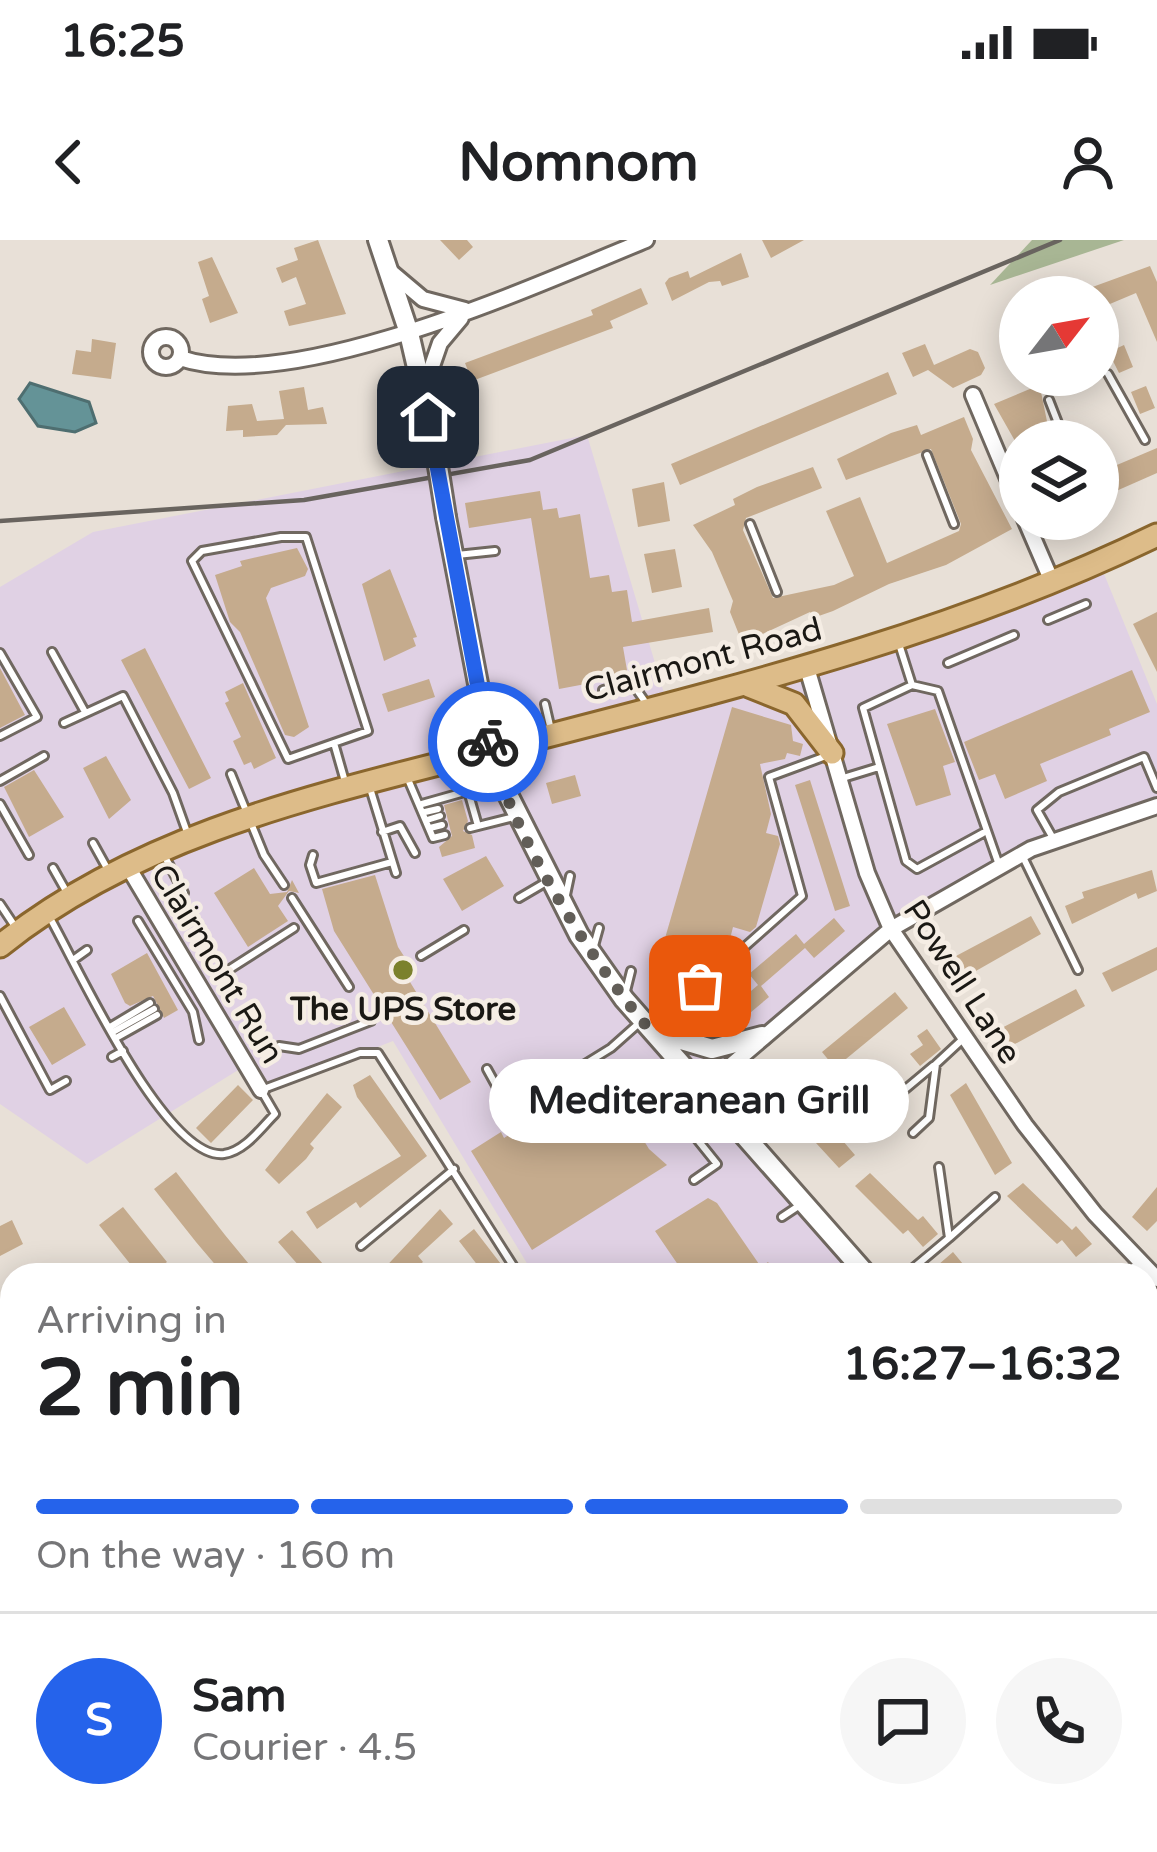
<!DOCTYPE html>
<meta charset="utf-8">
<style>
:root{--surface:#fff;--page:#f6f6f6;--text:#202124;--muted:#757577;--line:#e0e0e0;--accent:#2563eb}
body{margin:0;font-family:"Varela Round",sans-serif;background:var(--page);color:var(--text);height:100vh;display:flex;flex-direction:column;font-size:45px;white-space:nowrap}
*{box-sizing:border-box;margin:0}
p{font-size:39px;color:var(--muted)}
.icon{flex:none;width:66px;height:66px;fill:none;stroke:currentColor;stroke-width:2;stroke-linecap:round;stroke-linejoin:round}
.map{position:relative;flex:1;overflow:hidden}
.side{position:absolute;left:0px;top:1023px;width:1158px;height:591px;display:flex;flex-direction:column;background:var(--surface);border-radius:36px 36px 0 0;box-shadow:0 6px 30px #0003}
.side>*{flex:none}
.needle{width:78px;rotate:59deg}
.buttons{position:absolute;left:999px;top:36px;display:grid;gap:24px}
.buttons a{display:grid;place-items:center;width:120px;height:120px;border-radius:50%;background:var(--surface);box-shadow:0 6px 30px #0003;font-size:60px}
.pin{position:absolute;display:grid;place-items:center;width:102px;height:102px;color:#fff;margin:-51px;border-radius:24px;box-shadow:0 6px 18px #0006}
.courier{position:absolute;display:grid;place-items:center;width:120px;height:120px;margin:-60px;border:9px solid #2563eb;border-radius:50%;background:#fff;color:#222;box-shadow:0 3px 15px #0007}
.bubble{position:absolute;height:84px;border-radius:42px;background:var(--surface);box-shadow:0 6px 30px #0003;font-size:39px;font-weight:700;line-height:84px;text-align:center}
.headline em{font-style:normal;font-weight:700}
.headline div{display:flex;flex-direction:column-reverse}
.headline{display:flex;align-items:center;justify-content:space-between;height:204px;padding:0 36px}
h1{font-size:78px;font-weight:700;line-height:90px}
.bar{display:grid;grid-template-columns:repeat(4,1fr);gap:18px 12px;align-content:center;height:144px;padding:0 36px}
.bar i{height:15px;border-radius:9px;background:var(--line)}
.bar .on{background:var(--accent)}
.bar p{grid-column:span 4}
.line{display:flex;align-items:center;gap:30px;padding:0 36px;border-top:3px solid var(--line)}
.line div{flex:1}
.round{display:grid;place-items:center;flex:none;width:126px;height:126px;border-radius:63px;background:var(--page)}
.status{display:flex;justify-content:space-between;align-items:center;height:84px;padding:0 60px;background:var(--surface);direction:ltr}
.status svg{height:33px;fill:currentColor}
header{display:flex;justify-content:space-between;align-items:center;height:156px;padding:0 36px;background:var(--surface);font-size:54px;font-weight:700}
.map>svg:first-child{display:block}
</style>
<div class="status"><b>16:25</b><svg viewBox="0 0 49 12"><path d="M0 12V9h3v3zM5 12V6h3v6zM10 12V3h3v9zM15 12V0h3v12zM26 1h20v11H26zM47 4h2v5h-2z"/></svg></div>
<header><svg class="icon" aria-label="back" viewBox="0 0 24 24"><path d="M15 5l-7 7 7 7"/></svg>Nomnom<svg class="icon" aria-label="person" viewBox="0 0 24 24"><circle cx="12" cy="8" r="4"/><path d="M4 21q1-7 8-7t8 7"/></svg></header>
<div class="map">
<svg width="1157" height="1612" viewBox="0 0 1157 1612">
<rect width="100%" height="100%" fill="#e8e0d7"/>
<!-- commercial -->
<path fill="#e0d1e4" d="M587 195 669 470 1100 324 1157 464V565L1054 603 890 688 702 848 856 1035H534L393 801 264 851 243 827 87 924 0 864V347L93 292Z"/>
<!-- green -->
<path fill="#c9d6b9" d="M12 1267V1602H117L114 1612 0 1609V1274Z"/>
<!-- forest -->
<path fill="#a8b694" d="M1032 0H1124L990 45Z"/>
<!-- water -->
<path fill="#649397" stroke="#4e6e70" stroke-width="3" d="M30 143 89 162 96 183 75 192 38 186 19 159Z"/>
<g fill="none" stroke-linecap="round" stroke-linejoin="round">
<!-- stream -->
<path stroke="#4e6e70" stroke-width="4.5" d="M0 1584 12 1586
M1086 1602 1087 1608"/>
</g>
<!-- building -->
<path fill="#c5ab8d" d="M318 0 346 74 289 86 284 71 306 64 296 37 282 43 276 28 298 20 294 8Z
M440 0H467L473 7 459 20Z
M762 0H804L771 18Z
M741 13 749 37 722 46 720 41 709 42 672 61 665 43 669 38 688 31 690 38Z
M212 17 238 73 210 83 202 59 209 56 198 22Z
M1150 26 1157 42V102L1136 53 1098 69V57H1065Z
M641 48 648 64 610 81 613 88 472 141 465 123 593 75 591 70Z
M92 99 116 103 111 139 72 134 76 110 91 112Z
M1107 101 1111 111 1124 105 1133 127 1119 133 1113 121 1098 128V105Z
M925 104 934 125 970 109 978 112 985 128 981 135 953 148 928 130 913 137 902 113Z
M888 132 897 154 680 245 671 224Z
M1032 135H1081L1041 152 1051 201H1015L994 164 1037 146Z
M1146 146 1155 168 1140 174 1131 152Z
M304 147 308 170 323 167 327 184 286 185 277 195 243 197V190L226 191 228 166 252 164 257 181 284 179 279 151Z
M964 177 973 199 971 210 1012 289 946 325 889 344 833 371 813 378 810 372 758 396 740 397 730 372 733 361 712 312 693 285 735 265 733 259 757 247 813 227 822 248 746 278 743 290 773 358 834 345 854 336 826 271 860 257 887 323 959 291 961 284 931 209 846 240 837 219 891 193 917 185 921 195Z
M1157 208V233L1098 259V233Z
M664 242 670 281 638 287 632 249Z
M540 251 543 270 557 268 559 278 580 274 590 338 609 335 612 352 627 350 632 382 709 368 713 392 623 407 628 436 559 449 531 278 469 288 465 263Z
M297 308 308 329 305 336 271 348 266 358 309 487 294 497 285 495 240 392 230 382 215 335 242 326 240 321Z
M675 309 682 347 652 353 644 314Z
M390 329 417 397 413 398 416 406 384 421 362 344Z
M1157 372V432L1133 384Z
M145 408 211 538 189 549 121 420Z
M0 428 25 475 0 488Z
M1132 430 1150 472 1109 489 1111 495 1040 524 1047 541 1005 559 995 534 979 540 964 502Z
M429 439 435 457 388 472 382 454Z
M243 443 276 518 254 529 251 522 244 525 233 501 241 497 225 463 229 461 225 452Z
M732 467 791 485 793 501 803 504 800 516 787 513 785 519 760 524 771 574 766 593 778 596 780 604 756 687 750 692 733 687 730 699 717 696 699 737 679 747 677 756 650 750Z
M935 469 955 522 943 526 951 555 916 566 887 484Z
M106 516 131 560 109 579 83 528Z
M34 530 64 577 29 597 4 547Z
M575 535 581 556 552 564 546 543Z
M810 540 850 666 835 671 795 545Z
M462 560 468 581 463 591 472 595 475 608 442 617 439 607 452 596 444 565Z
M486 616 504 646 462 671 443 639Z
M254 628 270 654 287 652 292 640 299 653 289 651 278 666 288 681 248 707 214 653Z
M1152 630 1157 651 1138 659 1136 653 1072 684 1065 666 1084 658 1082 652Z
M375 635 398 707 411 727 410 742 471 842 440 860 334 691 322 649Z
M1031 676 1041 694 960 740 950 722 956 716Z
M834 678 845 691 814 718 805 708 761 746 769 757 738 783 720 793 714 785 705 793 689 779 702 768 713 780 729 770 758 745 749 734 796 694 804 704Z
M1157 707V730L1112 752 1102 733Z
M147 713 178 770 164 778 153 756 130 766 125 763 111 734Z
M1076 749 1085 766 1002 811 992 793Z
M895 752 908 768 835 828 822 812Z
M64 767 86 805 52 825 29 787Z
M927 789 941 809 920 826 910 814 923 805 917 796Z
M601 831 649 909 667 925 532 1010 471 911 501 892 504 898 574 855 571 849Z
M370 835 427 916 360 968 356 962 317 989 306 972 401 916 357 857 353 845Z
M966 843 1012 923 995 935 950 855Z
M794 844 855 915 839 928 782 866 778 857Z
M238 845 253 860 211 903 196 888Z
M327 853 342 867 310 904 314 908 306 919 279 944 265 930Z
M176 932 225 995 258 1035H224L196 1002 154 949Z
M870 933 918 980 923 976 938 994 923 1007 908 990 903 994 855 946Z
M1023 943 1072 990 1076 986 1092 1004 1076 1017 1062 1000 1057 1004 1007 956Z
M1157 947V981L1147 991 1132 977Z
M708 958 717 963 761 1027 768 1022 777 1035H685L655 991Z
M123 967 167 1022 163 1025 171 1035H139L99 985Z
M440 969 453 984 418 1016 423 1022 408 1035H378Z
M12 980 23 1004 0 1016V986Z
M474 989 504 1028 496 1035H485L459 1001Z
M292 990 305 1004 333 1035H307L278 1002Z
M953 1012 968 1030 962 1035H946L938 1025Z
M1157 1074V1104L1146 1115V1085Z
M12 1076V1117L7 1126 0 1121V1095Z
M1157 1212V1241L1146 1250V1221Z
M1146 1423 1157 1437V1468L1146 1454Z
M1146 1521 1157 1545V1556L1146 1560Z"/>
<g fill="none" stroke-linecap="round" stroke-linejoin="round">
<!-- service casing -->
<g stroke="#706860" stroke-width="12">
<path id="service" d="M1108 134 1145 200
M1049 160 1065 201
M927 215 954 284
M750 284 777 352
M281 297H306L368 491 288 519 192 321 202 311Z
M457 315 495 311
M1048 380 1086 364
M899 404 912 445 938 451 999 625
M52 412 85 472
M0 413 37 477 0 496
M948 423 1014 395
M912 445 863 468 906 621 917 629 983 593
M603 450 632 443 648 466
M545 464 551 490
M64 483 123 456 173 553 188 595
M334 503 346 545
M231 534 264 615 284 645
M407 537 433 598 445 595
M843 538 879 527
M0 541 44 516
M369 545 396 633
M0 564 29 615
M422 564 468 551 478 586
M425 572 438 569
M427 580 440 576
M430 588 442 585
M470 588 518 576
M382 592 400 586 415 613
M1054 600 1037 570 1059 552 1144 517 1157 548
M93 603 108 630
M163 613 184 653
M313 615 310 625 316 643 392 622
M1023 617 1078 730
M53 628 66 651
M566 655 570 636
M292 658 349 747
M519 658 548 641
M0 664 16 688
M50 678C77 725 165 921 224 914 245 911 261 888 275 874L261 850 360 813H378L519 1035
M138 681 193 772 199 800
M594 706 599 688
M421 716 464 690
M73 720 87 710
M230 729 294 688
M626 751 631 731
M0 756 50 850 66 841
M110 787 150 763
M653 788 802 656 769 537 826 516
M113 792 154 769
M116 798 157 775
M279 806 299 809 371 781
M112 817 123 811
M487 829 503 858 522 863 611 808 638 784
M878 872 933 826
M676 873 717 924 694 940
M664 884 701 850
M913 893 929 878 936 824 964 798
M782 977 800 965
M949 998 995 957
M361 1006 454 929
M905 1035 949 998 939 927
M1041 1035H1072
M1123 1035 1137 1024"/>
</g>
<!-- minor casing -->
<g stroke="#706860" stroke-width="20">
<path id="minor" d="M391 32 423 59 465 70
M151 112a15 15 0 1 1 30 0a15 15 0 1 1-30 0Z
M180 118C293 156 536 45 646 0
M423 152 440 103 461 78
M973 155 1020 267
M1025 279 1053 344
M807 428 867 633 891 689 1025 885 1095 974 1157 1039
M127 625 261 850
M702 850 891 689 1031 609 1157 566
M1146 1168 1157 1157
M1146 1596 1157 1589
M528 1612 541 1602
M1119 1612 1137 1602"/>
</g>
<!-- secondary casing -->
<g stroke="#706860" stroke-width="24">
<path id="secondary" d="M378 0 409 93 434 201
M446 277 494 527 579 695 624 759 867 1035
M658 793 712 809 762 796
M1146 1358 1157 1371"/>
</g>
<!-- primary casing -->
<g stroke="#8a662d" stroke-width="27">
<path id="primary" d="M749 446 794 464 832 513
M0 706C140 593 322 554 493 510 720 451 945 398 1157 295"/>
</g>
<!-- path -->
<path stroke="#7d7872" stroke-width="3" stroke-dasharray="9 9" stroke-linecap="butt" d="M0 1315 12 1305
M0 1521 12 1527"/>
<!-- service -->
<use href="#service" stroke="#fff" stroke-width="6"/>
<!-- minor -->
<use href="#minor" stroke="#fff" stroke-width="14"/>
<!-- secondary -->
<use href="#secondary" stroke="#fff" stroke-width="18"/>
<!-- primary -->
<use href="#primary" stroke="#ddbc89" stroke-width="21"/>
<!-- rail -->
<path stroke="#69645f" stroke-width="4.5" d="M0 281 304 260 530 220 1060 0"/>
<!-- secondary-bridge casing -->
<g stroke="#706860" stroke-width="24" stroke-linecap="butt">
<path id="secondary-bridge" d="M434 201 446 277"/>
</g>
<!-- secondary-bridge -->
<use href="#secondary-bridge" stroke="#fff" stroke-width="18"/>
</g>
<g fill="none" stroke-linecap="round" stroke-linejoin="round">
<!-- done -->
<path stroke="#625e58" stroke-width="12" stroke-dasharray="0 21.6" d="M488 502C511 591 590 721 650 790L700 746"/>
<!-- route -->
<path stroke="#2563eb" stroke-width="15" d="M428 177 488 502"/>
</g>
<!-- markers -->
<circle fill="#7b812c" stroke="#f5ede4" stroke-width="4.5" cx="403" cy="730" r="12"/>
<g text-anchor="middle" dominant-baseline="central" stroke-width="9" stroke-linejoin="round" paint-order="stroke">
<!-- street labels -->
<g font-size="33" fill="#1a1814" stroke="#f5ede4">
<text transform="translate(703 420) rotate(-15)">Clairmont Road</text>
<text transform="translate(217 724) rotate(59)">Clairmont Run</text>
<text transform="translate(962 742) rotate(57)">Powell Lane</text>
</g>
<!-- poi labels -->
<g font-size="33" font-weight="bold" fill="#1a1814" stroke="#f5ede4">
<text x="403" y="769">The UPS Store</text>
</g>
</g>
</svg>
<div class="buttons">
<a><svg class="needle" viewBox="-14 -14 28 28"><path d="M0-13l5 13h-10z" fill="#e53935"/><path d="M0 13l5-13h-10z" fill="#757577"/></svg></a>
<a><svg class="icon" aria-label="layers" viewBox="0 0 24 24"><path d="M12 4l9 5-9 5-9-5zM3 14l9 5 9-5"/></svg></a>
</div>
<div class="pin" style="left:700px;top:746px;background:#ea580c"><svg class="icon" aria-label="bag" viewBox="0 0 24 24"><path d="M5 8h14l-1 12H6zM9 8a3 3 0 0 1 6 0"/></svg></div>
<div class="pin" style="left:428px;top:177px;background:#1f2937"><svg class="icon" aria-label="home" viewBox="0 0 24 24"><path d="M3 11l9-7 9 7M6 9v11h12V9"/></svg></div>
<div class="courier" style="left:488px;top:502px"><svg class="icon" aria-label="bike" viewBox="0 0 24 24"><circle cx="6" cy="16" r="4"/><circle cx="18" cy="16" r="4"/><path d="M6 16l4-8h5l3 8M10 8l3 8H6M13 5h3"/></svg></div>
<div class="bubble" style="left:489px;top:819px;width:420px">Mediteranean Grill</div>
<section class="side">
<div class="headline"><div><h1>2 min</h1><p>Arriving in</p></div><em>16:27–16:32</em></div>
<div class="bar"><i class="on"></i><i class="on"></i><i class="on"></i><i></i><p>On the way · 160 m</p></div>
<div class="line" style="height:216px"><b class="round" style="background:var(--accent);color:#fff">S</b><div><b>Sam</b><p>Courier · 4.5</p></div><a class="round"><svg class="icon" aria-label="chat" viewBox="0 0 24 24"><path d="M4 5h16v11H9l-5 4z"/></svg></a><a class="round"><svg class="icon" aria-label="phone" viewBox="0 0 24 24"><path d="M5 4h4l2 5-3 2q2 4 5 5l2-3 5 2v4C11 20 4 13 5 4z"/></svg></a></div>
</section>
</div>
